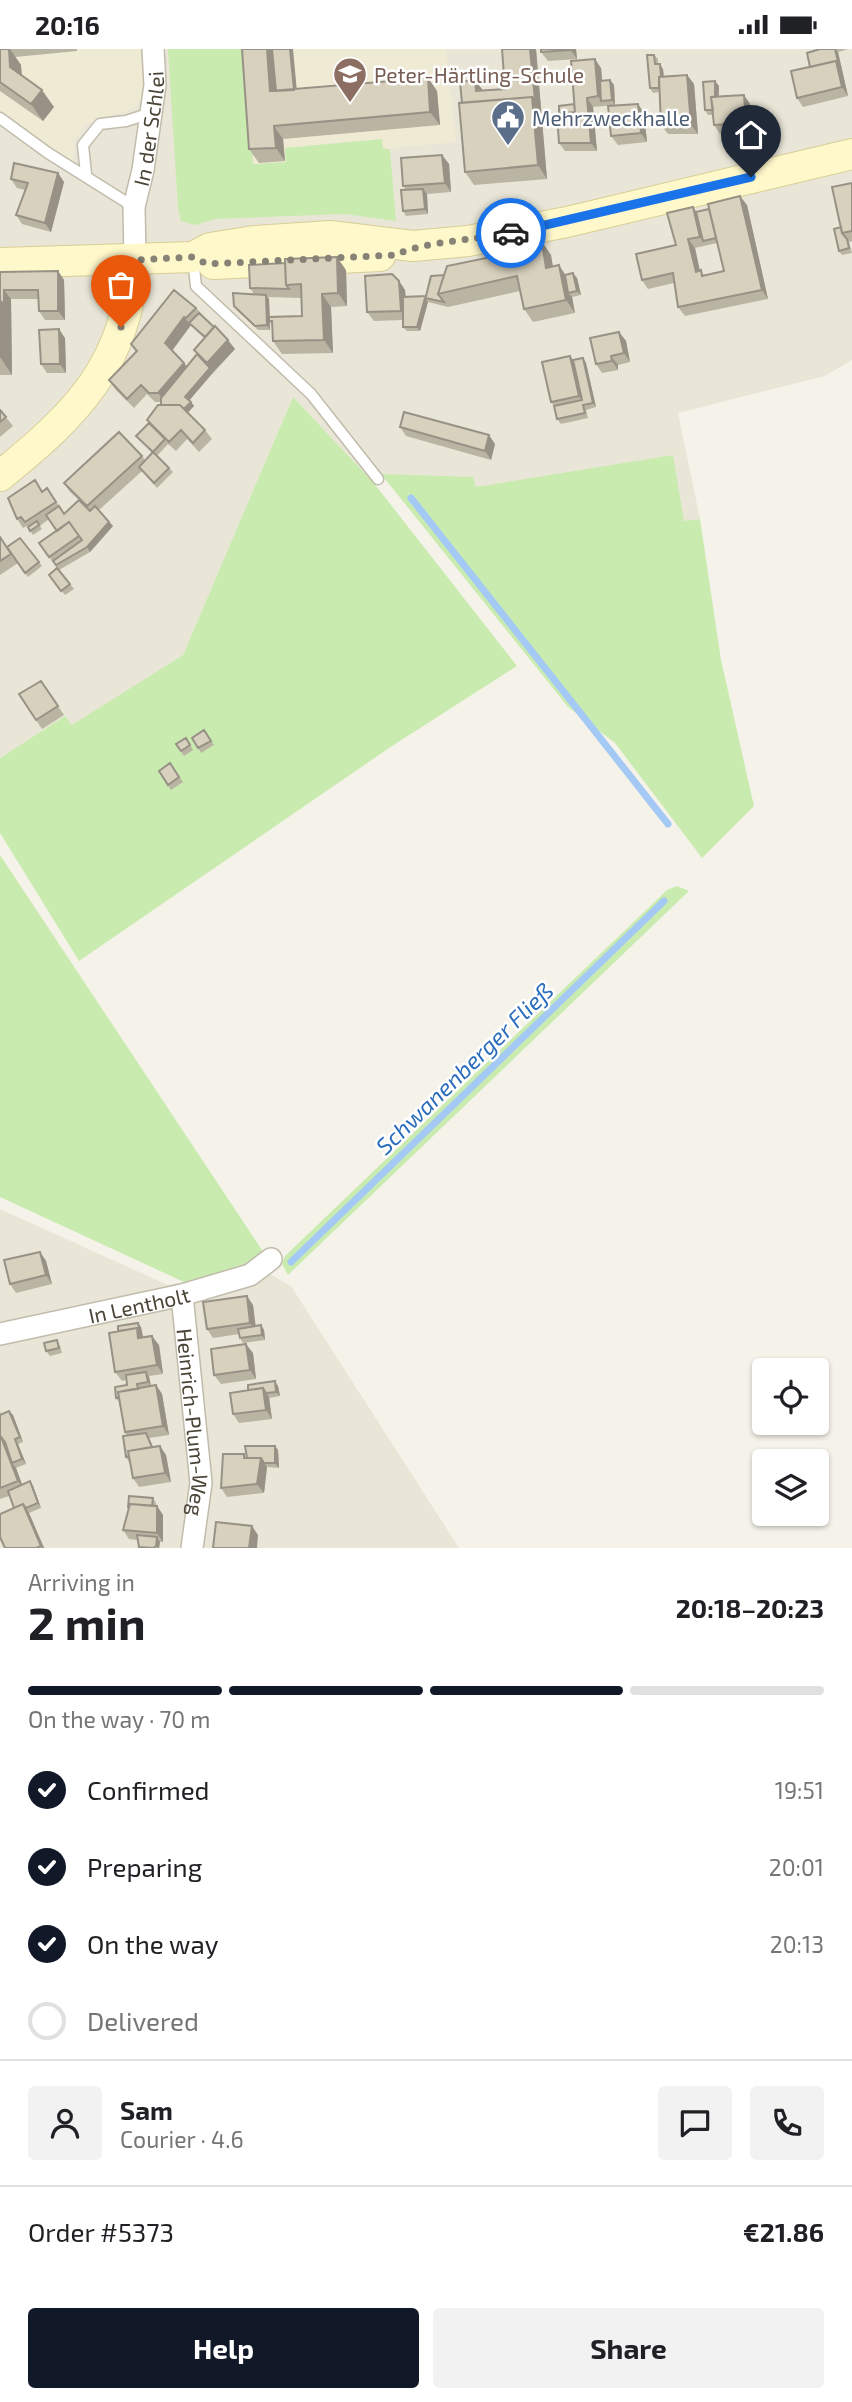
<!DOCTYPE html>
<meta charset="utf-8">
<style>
:root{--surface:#fff;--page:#f2f2f2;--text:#202124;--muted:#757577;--line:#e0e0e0;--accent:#111827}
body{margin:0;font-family:"Exo 2",sans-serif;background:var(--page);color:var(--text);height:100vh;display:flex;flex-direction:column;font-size:26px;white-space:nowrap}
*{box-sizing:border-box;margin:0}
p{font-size:23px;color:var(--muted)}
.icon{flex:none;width:38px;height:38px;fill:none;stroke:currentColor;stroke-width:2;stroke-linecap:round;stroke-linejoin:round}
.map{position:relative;height:1499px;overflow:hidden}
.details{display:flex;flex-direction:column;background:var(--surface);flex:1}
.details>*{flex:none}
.tools{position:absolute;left:752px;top:1309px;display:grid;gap:14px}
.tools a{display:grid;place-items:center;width:77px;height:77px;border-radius:7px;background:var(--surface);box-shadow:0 2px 5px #0004;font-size:35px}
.pin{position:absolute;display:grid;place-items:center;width:60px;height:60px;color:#fff;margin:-72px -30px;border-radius:50% 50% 50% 0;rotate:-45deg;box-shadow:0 0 7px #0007}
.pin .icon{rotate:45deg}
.courier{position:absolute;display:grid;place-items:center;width:70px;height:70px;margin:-35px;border:5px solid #1a73e8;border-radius:50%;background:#fff;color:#222;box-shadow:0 2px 9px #0007}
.headline em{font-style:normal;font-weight:700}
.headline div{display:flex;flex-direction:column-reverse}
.headline{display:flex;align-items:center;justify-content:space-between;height:119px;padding:0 28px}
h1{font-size:46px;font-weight:700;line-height:52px}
.bar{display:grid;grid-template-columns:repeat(4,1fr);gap:10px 7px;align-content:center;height:84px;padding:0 28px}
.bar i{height:9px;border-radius:5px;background:var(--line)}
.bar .on{background:var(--accent)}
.bar p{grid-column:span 4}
.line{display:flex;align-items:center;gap:18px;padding:0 28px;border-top:2px solid var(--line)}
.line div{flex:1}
.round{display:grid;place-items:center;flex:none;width:74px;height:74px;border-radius:7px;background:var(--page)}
ol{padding:0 28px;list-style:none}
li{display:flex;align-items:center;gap:21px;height:77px}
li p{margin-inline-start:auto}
li .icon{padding:7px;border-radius:50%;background:var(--accent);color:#fff;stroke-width:4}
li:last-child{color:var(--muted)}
li i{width:38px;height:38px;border:4px solid var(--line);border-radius:50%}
.action{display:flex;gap:14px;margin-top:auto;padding:14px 28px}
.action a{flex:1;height:80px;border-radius:7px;background:var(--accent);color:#fff;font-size:28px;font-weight:700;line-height:80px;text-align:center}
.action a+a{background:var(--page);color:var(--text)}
.status{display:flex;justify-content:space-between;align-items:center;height:49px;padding:0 35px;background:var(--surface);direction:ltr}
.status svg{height:19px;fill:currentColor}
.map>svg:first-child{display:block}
</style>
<div class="status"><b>20:16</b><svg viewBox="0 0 49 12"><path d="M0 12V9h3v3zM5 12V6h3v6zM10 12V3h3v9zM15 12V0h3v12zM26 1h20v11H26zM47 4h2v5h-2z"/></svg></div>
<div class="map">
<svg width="852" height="1499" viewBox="0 0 852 1499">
<rect width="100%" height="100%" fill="#f5f3e9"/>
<!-- residential -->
<path fill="#e9e6d7" d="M0 0H852V311L825 327 678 364 700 470 487 505 381 425 373 433 293 348 183 606 72 677 65 667 0 709Z
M0 1160 168 1236 261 1220 291 1237 459 1499H0Z"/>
<!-- education -->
<path fill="#efead3" d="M0 0H145L147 26 143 47 135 59 86 75 75 91 73 115 0 61Z
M245 0H446L456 93 383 100 381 90 285 99 286 113 252 115Z"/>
<!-- green -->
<path fill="#caebb0" d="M168 0H245L253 115 286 113 285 99 382 90 383 99 390 101 396 172 344 165 215 170 195 176 181 172 178 159Z
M293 348 373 433 517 617 392 697 79 912 0 784V709L65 667 72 676 183 606Z
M673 406 684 472 700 470 721 611 754 757 702 809 615 694 568 658 381 425 473 428 476 438Z
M0 806 266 1207 261 1220 186 1234 0 1148Z
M677 837 689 842 288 1226 282 1215 285 1207 667 841Z"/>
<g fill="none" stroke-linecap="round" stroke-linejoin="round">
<!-- stream -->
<path stroke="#a3c9f4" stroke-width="7" d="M411 449 668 775
M291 1213 664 852"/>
<!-- service casing -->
<g stroke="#c1bcab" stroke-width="13">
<path id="service" d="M0 69 48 104 134 158
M86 125 83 96 100 75 126 72 151 64
M193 209 196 237 311 345 378 430"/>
</g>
<!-- minor casing -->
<g stroke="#c1bcab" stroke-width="24">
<g id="minor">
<path id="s1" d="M135 211 134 158 143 121 155 36 153 0"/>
<path id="s2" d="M182 1246 201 1434 192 1499"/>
<path id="s3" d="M0 1285 182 1246 250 1226 271 1210"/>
</g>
</g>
<!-- secondary casing -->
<g stroke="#d7ce97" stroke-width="32">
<path id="secondary" d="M0 214 193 208 210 199 254 192 330 187 413 197 468 192 567 173 852 105
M213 215 380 207
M0 427C78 364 126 316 135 211"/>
</g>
<!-- service -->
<use href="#service" stroke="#fff" stroke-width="10"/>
<!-- minor -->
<use href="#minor" stroke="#fff" stroke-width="21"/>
<!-- secondary -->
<use href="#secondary" stroke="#fff8ca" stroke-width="30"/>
</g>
<!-- wall -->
<path fill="#bab4a3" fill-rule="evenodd" d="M0 0H77V2L15 8 21 16 22 26 54 58 43 72 0 42Z
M502 0H536L547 130 474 136 465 123 462 54 475 31 482 42 505 40Z
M576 0 577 10 548 12 541 3Z
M820 0H848L838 3 848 47 803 58 797 49 810 18Z
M654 6 658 10V15L663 20 664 28 687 26 694 35 698 85H668L661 76 659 43 653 44 650 39Z
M601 19 602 32 610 31 614 36 615 56 593 58 597 102H565L559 94 574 55Z
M428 29 437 42 440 76 283 90 285 112 259 114 249 100 296 40Z
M715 32 719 37V48L750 55 752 83 720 85 714 76 713 66H708L705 61Z
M644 64 647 93 618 96 611 87Z
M442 106 449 115 451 143 427 145 428 165 406 167 403 162 406 141 403 137Z
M58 124 64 133 51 183 22 175 16 166 25 141 17 139 11 130Z
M852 134V192L849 193 852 204 842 206 839 202 841 178Z
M747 156 768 250 685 267 678 258 674 234 648 240 642 231 676 196 693 158 696 163ZM717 194 724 222 704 226 700 222 695 199Z
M542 193 551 206 553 218 565 226 577 229 581 246 572 248 575 264 533 273 524 260 520 242 448 258 428 253 420 282H407L403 278V271L374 272 367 263 399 232 405 241 406 248 426 247 444 226 496 207Z
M346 221 347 257 331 258 333 304 282 305 273 292V277L270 273V281H258L237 261 234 257 254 245 250 239ZM268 248 301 249 302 267 270 268 269 250Z
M58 222 64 231 65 271H45L39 262 38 250H11L12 326H0V223Z
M196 259 235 300 189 351 194 357 188 364 205 381 212 390 199 403 187 390 176 402 168 395 157 407 173 423 157 439 142 422 99 461 113 477 90 503 59 521 74 540 65 546 49 526 57 519 39 494 57 482 49 470 40 477 42 480 33 486 27 477 23 479 17 470 47 439 64 464 79 451 70 443 64 434 142 407 145 411 152 404 136 387 150 376 147 371 161 356V353H155L147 345 134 359 115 340 109 331 136 303 131 295ZM191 276 204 289 194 301 197 305 187 318 172 302Z
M619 283 626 292 630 313 618 316V321L602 324 596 315Z
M65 289 66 324H47L41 315Z
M570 307 573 311 583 309 586 314 596 358 586 361 588 369 561 375 557 370 554 357 551 353Z
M0 361 13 377 0 388Z
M400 378 495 395 491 411 406 387Z
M0 487 7 498 39 513 42 517 28 528 9 501 18 514 0 526Z
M41 632 64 666 42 680 36 671Z
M204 681 214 696 201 704 192 689Z
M186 689 193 701 184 707 176 695Z
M170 714 183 733 171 741 159 722Z
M40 1203 46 1212 52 1235 16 1244 10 1235Z
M253 1256 256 1277 261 1276 264 1281 265 1291 243 1294 240 1289 239 1285 213 1289 207 1280Z
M141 1278 143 1288 159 1296 163 1325 149 1327 151 1337 156 1336 162 1345 169 1386 149 1389 153 1398 166 1406 171 1433 139 1438 133 1429 130 1412 129 1413 126 1408 127 1387 125 1383 119 1353 116 1349 127 1336 126 1331 122 1332 115 1323Z
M60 1296 62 1304 50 1307 46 1302Z
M253 1304 256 1330 221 1335 214 1326Z
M278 1337 280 1347 269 1349 272 1370 239 1374 233 1365Z
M0 1362 1 1365 9 1362 13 1366 23 1393 18 1395 26 1415 16 1419 22 1435 30 1432 33 1437 41 1459 29 1464 44 1499H5L14 1459 9 1447 0 1450Z
M275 1397 278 1401 279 1419 267 1418 264 1444 227 1448 221 1439 244 1405 246 1408Z
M153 1449 156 1454V1457H157L163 1466V1493H160L159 1499H139L138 1491 129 1490 123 1481Z"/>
<!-- shaded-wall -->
<path fill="#979285" d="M10 0 21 16 22 34 10 18Z
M267 0H275L276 51 270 42Z
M290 0H293L298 54 294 50Z
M530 0H536L547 130 538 116 532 48Z
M570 0H576L577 10Z
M835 0 838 3 848 47 842 38 836 12Z
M595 10 601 19 604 52H601L598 47Z
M660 15 663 20 665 43 662 38Z
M687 26 694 35 698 85 691 76Z
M428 29 437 42 440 76 430 63Z
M475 31 482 40 483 51 476 42Z
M610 31 614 36 615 56 612 51Z
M715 32 719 37 718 65 715 61Z
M42 41 54 58 43 72 31 55Z
M744 46 750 55 752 83 746 74Z
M587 49 593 58 597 102 591 94Z
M638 55 644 64 647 93 641 84Z
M274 77 283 90 285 112 276 99Z
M442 106 449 115 451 143 445 134Z
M58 124 64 133 51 183 45 174Z
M423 140 427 145 428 165 425 160Z
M740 147 747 156 768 250 762 241Z
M693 158 699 167 703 192 700 188Z
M688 190 695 199 702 232 696 223Z
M542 193 551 206 555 233 546 219Z
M337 208 346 221 347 257 338 244Z
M559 216 568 230V244L572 248 575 264 566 251Z
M58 222 64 231 65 271 58 262Z
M573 224 577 229 581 246 577 242Z
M399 232 405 241 407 271 401 262Z
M4 241 11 250 12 326 0 308V251Z
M322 245 331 258 333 304 324 291Z
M266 246 269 250 270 281 267 276Z
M425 249 428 253 420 282 417 278Z
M184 268 191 276 171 303 165 294Z
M59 280 65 289 66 324 60 315Z
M619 283 626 292 630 313 624 304Z
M228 291 235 300 213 323 207 314Z
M570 307 576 316 585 356 579 347Z
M611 307 618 316V321L612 312Z
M583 309 586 314 596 358 593 354Z
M184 314 191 323 165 353 158 344Z
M210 319 213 323 189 352 185 348Z
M191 353 194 357 186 365 183 361Z
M489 386 495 395 491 411 485 402Z
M109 473 113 477 90 503 87 498Z
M40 1203 46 1212 52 1235 46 1226Z
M247 1247 253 1256 256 1283 250 1274Z
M138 1274 141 1278 145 1298 138 1289 137 1279Z
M261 1276 264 1281 265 1291 262 1286Z
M152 1287 159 1296 163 1325 157 1316Z
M246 1295 253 1304 256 1330 250 1321Z
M146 1323 149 1328 151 1337 148 1333Z
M275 1332 278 1337 280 1347 276 1343Z
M156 1336 162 1345 169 1386 163 1377Z
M263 1339 269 1348 272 1370 266 1361Z
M9 1362 13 1366 23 1393 20 1388Z
M1 1388 8 1397 12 1414 16 1419 24 1441 18 1432Z
M15 1390 18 1395 26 1415 22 1410Z
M160 1397 166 1406 171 1433 165 1424Z
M275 1397 278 1401 279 1419 275 1414Z
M261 1409 267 1418 264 1444 257 1435Z
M30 1432 33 1437 41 1459 38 1454Z
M23 1455 29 1464 44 1499H42L41 1497Z
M157 1457 163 1466V1493L157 1484Z
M252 1477 258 1486 257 1499H249Z
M157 1488 160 1493 159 1499H158L156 1497Z"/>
<!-- building -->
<path fill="#d8d1be" stroke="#979285" stroke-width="2" d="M0 0H9L10 18 42 41 31 55 0 33Z
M242 0H267L270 42 428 29 430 63 274 77 276 99 249 100Z
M272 0H290L294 41 276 42Z
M502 0H530L535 51 532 48 462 54 460 33 475 31 476 42 505 40Z
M541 0H570V1L541 3Z
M820 0H835L839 17 836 12 810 18 807 4Z
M647 6H654L655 15H660L661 28H659V39H650Z
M595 10 598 47 587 49 591 94H559L557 65 575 63 571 12Z
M836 12 842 38 797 49 791 22Z
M687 26 691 76H661L659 28Z
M610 31 612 51 601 52 600 32Z
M715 32V48H711L713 61H705L703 33Z
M744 46 746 74 714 76 711 48Z
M532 48 538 116 465 123 459 54Z
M574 55 575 63 559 65V57Z
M638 55 641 84 611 87 608 57Z
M442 106 445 134 403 137 401 109Z
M14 114 58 124 45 174 16 166 28 134 11 130Z
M852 134V182L842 184 832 138Z
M423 140 425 160 403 162 401 141Z
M740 147 762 241 678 258 673 224 642 231 636 205 676 196 667 164 693 158 700 188 688 190 696 223 701 221 702 227 724 222 708 155Z
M709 160 716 189 703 192 696 163Z
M841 178 842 184 847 190 849 199 839 202 834 180Z
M537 190 542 193 546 219 559 216 566 251 524 260 517 227 438 245 447 217 496 207 495 201Z
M337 208 338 244 322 245 324 291 273 292 272 272H269V268L302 267 301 235 286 236 285 210Z
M285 214 286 236 289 240 250 239 249 216Z
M58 222V262H39L38 241H4V256L0 251V223Z
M573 224 577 242 568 244 565 226Z
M392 225 399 232 401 262 367 263 365 227Z
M444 226 438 245 444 253 425 249 417 278H403V248L426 247 431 227Z
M174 241 196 259 186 269 184 268 165 294 184 314 158 344H149L141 336 127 350 109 331 137 302 131 295Z
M233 244 266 246 267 276 255 277 234 257Z
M199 264 214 278 205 288 189 274Z
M215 277 228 291 207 314 194 301Z
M59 280 60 315H41L39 281Z
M619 283 624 304 611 307 612 312 596 315 590 289Z
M197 305 210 319 185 348 191 353 184 360 180 356H161V349Z
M570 307 579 347 551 353 542 313Z
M583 309 593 354 583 356 585 364 557 370 554 357 582 351 573 311Z
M158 356H180L205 381 193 394 181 381 169 393 147 371Z
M0 361 6 368 0 373Z
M404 363 489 386 485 402 400 378Z
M149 374 165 390 153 403 169 419 154 434 139 418 153 403 136 387Z
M119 383 142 407 87 457 64 434Z
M35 431 42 443 47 439 56 453 25 473 21 468 17 470 8 449Z
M79 451 90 462 95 457 109 473 87 498 56 516 53 512 82 491 69 473 57 482 46 466 59 457 64 465Z
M37 472 39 476 30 482 28 478Z
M69 473 79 487 49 508 39 494Z
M0 488 11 505 0 512Z
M20 489 39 513 25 524 7 498Z
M57 519 70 535 61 542 49 526Z
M41 632 58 657 36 671 19 645Z
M204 681 211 692 198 699 192 689Z
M186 689 190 696 181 702 176 695Z
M170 714 179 728 168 736 159 722Z
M40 1203 46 1226 10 1235 4 1211Z
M247 1247 250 1274 207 1280 203 1253Z
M138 1274 140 1284 137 1279 118 1282V1277Z
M261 1276 262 1286 240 1289 238 1280Z
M137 1279 138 1289 152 1287 157 1316 115 1323 109 1284Z
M57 1291 59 1299 46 1302 44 1294Z
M246 1295 250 1321 214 1326 211 1300Z
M146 1323 148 1333 137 1335 138 1340 118 1343 119 1348 116 1349 115 1338 127 1336 126 1326Z
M275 1332 276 1343 266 1344 263 1339 248 1341V1336Z
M156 1336 163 1377 125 1383 118 1343Z
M263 1339 266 1361 233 1365 230 1344Z
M9 1362 20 1388 15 1390 22 1410 12 1414 5 1393 1 1388 0 1389V1366Z
M146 1384 152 1398 128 1402 129 1407 126 1408 123 1387Z
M1 1388 18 1432 0 1439V1389Z
M160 1397 165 1424 133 1429 128 1402Z
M245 1397H275V1414H264L261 1409H247Z
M223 1405H244V1409H261L257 1435 221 1439Z
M30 1432 38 1454 26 1459 23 1455 14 1459 8 1442Z
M129 1447 153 1449 152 1457 130 1455 128 1459Z
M23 1455 41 1497 36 1499H5L0 1488V1465Z
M130 1455 157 1457V1484L123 1481Z
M216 1473 252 1477 249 1499H213Z
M137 1486 157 1488 156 1497 153 1499 139 1498Z"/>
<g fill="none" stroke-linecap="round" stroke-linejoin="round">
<!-- done -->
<path stroke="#868275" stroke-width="7" stroke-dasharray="0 12.6" d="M121 278 132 252 135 211 193 208 207 215 395 206C425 192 476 191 511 184"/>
<!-- route -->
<path stroke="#1a73e8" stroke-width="9" d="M511 184 751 128"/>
</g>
<!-- icons -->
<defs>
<g id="school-pin" transform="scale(1.75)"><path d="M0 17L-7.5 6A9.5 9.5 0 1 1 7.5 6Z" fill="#8d6e63" stroke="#fff"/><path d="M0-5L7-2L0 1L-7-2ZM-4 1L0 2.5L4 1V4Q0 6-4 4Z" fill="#fff"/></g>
<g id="civic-pin" transform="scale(1.75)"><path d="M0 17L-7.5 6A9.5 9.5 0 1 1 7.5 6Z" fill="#5c6f8a" stroke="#fff"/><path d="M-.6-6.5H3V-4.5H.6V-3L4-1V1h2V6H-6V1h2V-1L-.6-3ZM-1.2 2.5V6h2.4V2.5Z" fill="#fff"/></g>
</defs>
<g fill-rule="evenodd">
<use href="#school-pin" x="350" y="25"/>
<use href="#civic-pin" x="508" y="68"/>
</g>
<g text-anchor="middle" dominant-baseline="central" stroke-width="5" stroke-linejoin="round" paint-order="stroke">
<!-- education labels -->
<g font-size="21" fill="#785e54" stroke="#fff" text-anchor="start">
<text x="374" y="25">Peter-Härtling-Schule</text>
</g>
<!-- service labels -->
<g font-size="21" fill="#4e5e75" stroke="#fff" text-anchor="start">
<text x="532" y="68">Mehrzweckhalle</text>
</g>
<!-- street labels -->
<g font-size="21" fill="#4a4537" stroke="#fff">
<text stroke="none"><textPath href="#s1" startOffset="133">In der Schlei</textPath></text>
<text stroke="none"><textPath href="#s3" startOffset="142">In Lentholt</textPath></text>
<text stroke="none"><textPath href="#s2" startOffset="128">Heinrich-Plum-Weg</textPath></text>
</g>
<!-- water labels -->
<g font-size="23" font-style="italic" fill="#2a6dbc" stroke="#fff">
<text transform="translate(464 1019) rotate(-44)">Schwanenberger Fließ</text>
</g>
</g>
</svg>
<div class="tools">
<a><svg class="icon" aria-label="locate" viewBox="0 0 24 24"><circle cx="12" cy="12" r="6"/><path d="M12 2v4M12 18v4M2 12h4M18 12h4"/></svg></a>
<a><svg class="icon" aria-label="layers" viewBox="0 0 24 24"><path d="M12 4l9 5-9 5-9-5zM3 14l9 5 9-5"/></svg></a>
</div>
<div class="pin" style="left:121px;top:278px;background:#ea580c"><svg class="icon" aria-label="bag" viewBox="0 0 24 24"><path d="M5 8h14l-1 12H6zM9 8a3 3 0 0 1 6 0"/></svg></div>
<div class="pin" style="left:751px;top:128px;background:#1f2937"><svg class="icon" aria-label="home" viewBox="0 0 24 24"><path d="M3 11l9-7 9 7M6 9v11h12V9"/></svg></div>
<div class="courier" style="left:511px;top:184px"><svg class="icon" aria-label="car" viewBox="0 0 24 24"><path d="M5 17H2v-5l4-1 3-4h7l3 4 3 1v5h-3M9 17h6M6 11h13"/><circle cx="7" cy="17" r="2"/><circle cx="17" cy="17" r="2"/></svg></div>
</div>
<section class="details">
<div class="headline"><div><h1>2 min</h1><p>Arriving in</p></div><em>20:18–20:23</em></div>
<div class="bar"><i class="on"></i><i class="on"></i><i class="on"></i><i></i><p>On the way · 70 m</p></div>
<ol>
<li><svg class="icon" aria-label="check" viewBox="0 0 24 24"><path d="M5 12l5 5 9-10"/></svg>Confirmed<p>19:51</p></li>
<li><svg class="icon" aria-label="check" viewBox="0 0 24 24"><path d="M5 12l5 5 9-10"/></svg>Preparing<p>20:01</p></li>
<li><svg class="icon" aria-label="check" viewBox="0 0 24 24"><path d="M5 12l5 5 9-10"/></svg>On the way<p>20:13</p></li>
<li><i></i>Delivered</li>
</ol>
<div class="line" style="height:126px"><a class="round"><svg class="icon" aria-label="person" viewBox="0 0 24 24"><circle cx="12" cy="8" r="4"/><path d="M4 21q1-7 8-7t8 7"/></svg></a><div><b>Sam</b><p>Courier · 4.6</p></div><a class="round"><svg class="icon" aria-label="chat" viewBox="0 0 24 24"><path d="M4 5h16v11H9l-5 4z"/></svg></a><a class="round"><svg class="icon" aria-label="phone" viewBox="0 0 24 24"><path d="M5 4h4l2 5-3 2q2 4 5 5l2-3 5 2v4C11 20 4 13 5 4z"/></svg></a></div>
<div class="line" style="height:91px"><div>Order #5373</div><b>€21.86</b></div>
<div class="action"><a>Help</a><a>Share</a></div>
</section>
